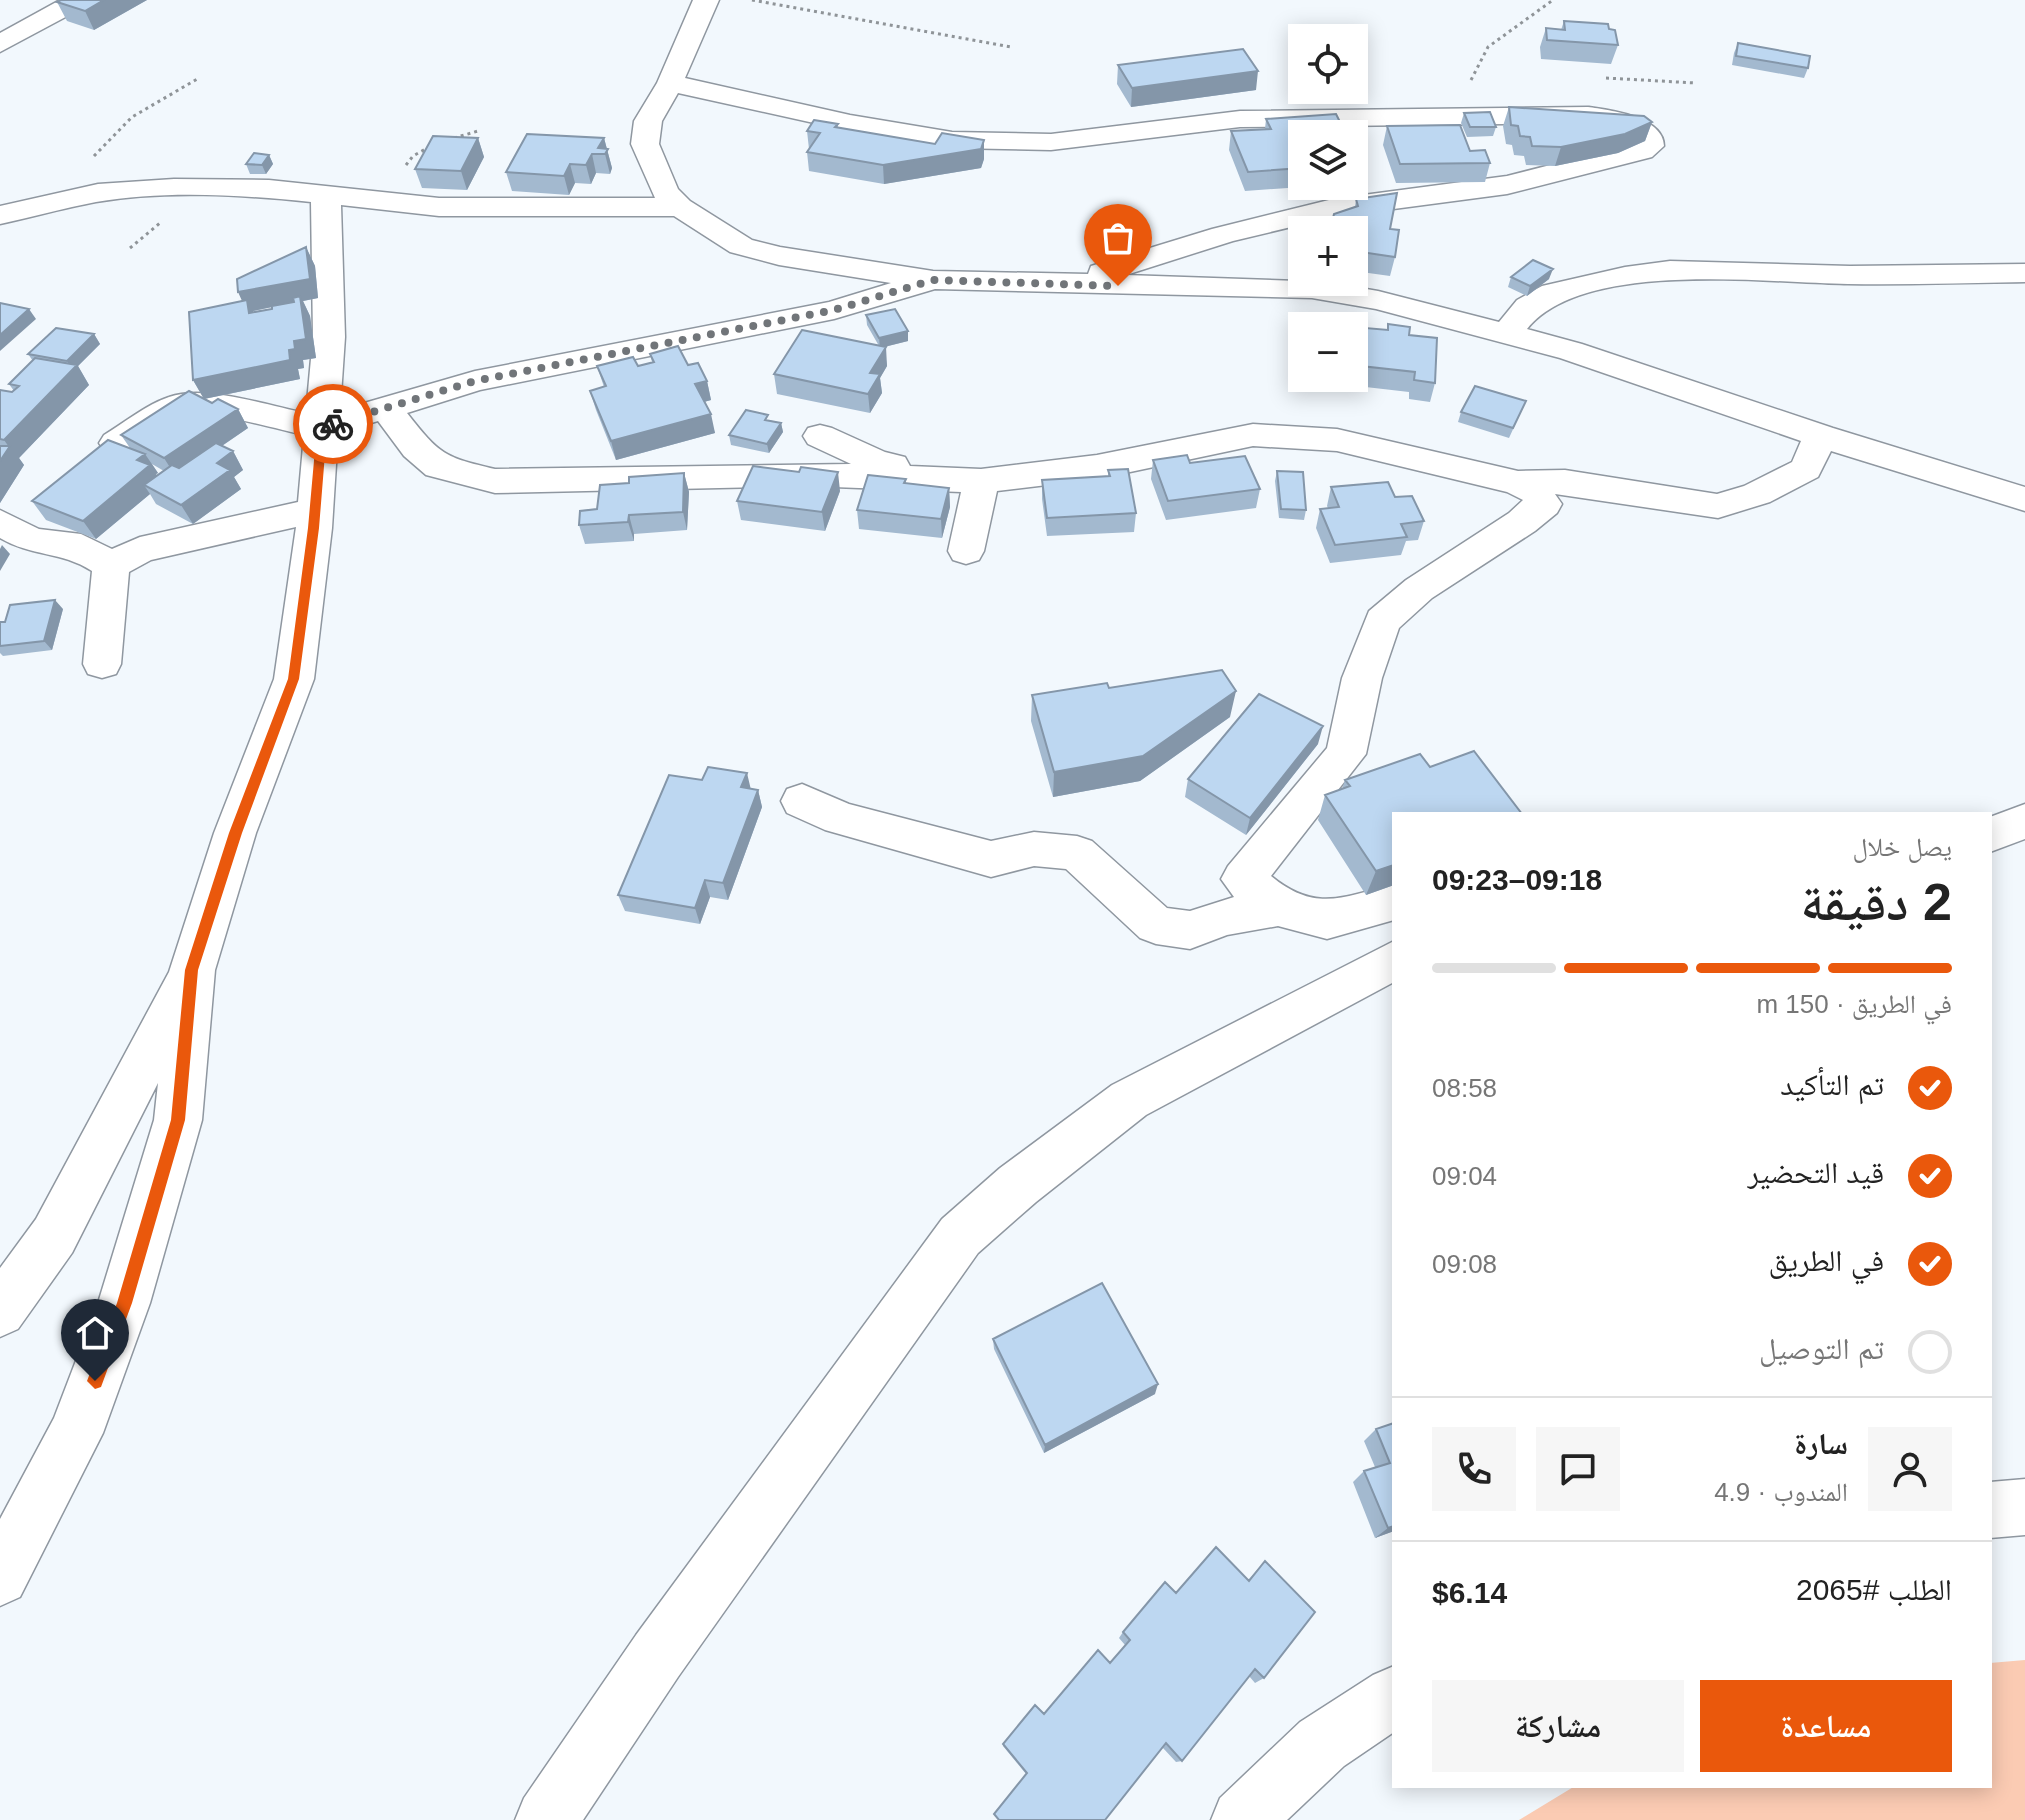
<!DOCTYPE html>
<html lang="ar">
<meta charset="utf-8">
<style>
:root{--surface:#fff;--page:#f6f6f6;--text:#222;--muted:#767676;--line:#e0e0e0;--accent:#ea580c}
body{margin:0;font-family:Arial,"Noto Naskh Arabic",sans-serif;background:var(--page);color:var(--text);direction:rtl;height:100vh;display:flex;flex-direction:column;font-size:30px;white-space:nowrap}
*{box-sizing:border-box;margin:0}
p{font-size:26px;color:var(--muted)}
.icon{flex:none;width:44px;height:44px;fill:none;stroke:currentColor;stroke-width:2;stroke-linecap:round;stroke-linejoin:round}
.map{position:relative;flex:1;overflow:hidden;direction:ltr}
.panel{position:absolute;left:1392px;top:812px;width:600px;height:976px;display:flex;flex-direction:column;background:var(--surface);border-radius:0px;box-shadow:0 4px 20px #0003;direction:rtl}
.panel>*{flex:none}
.tools{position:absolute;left:1288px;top:24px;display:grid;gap:16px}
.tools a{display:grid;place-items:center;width:80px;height:80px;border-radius:0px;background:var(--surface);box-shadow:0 4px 20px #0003;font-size:40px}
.pin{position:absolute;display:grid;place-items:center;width:68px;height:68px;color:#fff;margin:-82px -34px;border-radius:50% 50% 50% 0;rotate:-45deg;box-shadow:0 0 8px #0007}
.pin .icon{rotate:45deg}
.courier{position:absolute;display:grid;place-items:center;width:80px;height:80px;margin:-40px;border:6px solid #ea580c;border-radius:50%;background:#fff;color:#222;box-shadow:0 2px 10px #0007}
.summary em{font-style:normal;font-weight:600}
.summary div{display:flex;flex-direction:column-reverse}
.summary{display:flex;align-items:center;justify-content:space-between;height:136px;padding:0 40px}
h1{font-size:52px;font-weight:600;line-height:60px}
.bar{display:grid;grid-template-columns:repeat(4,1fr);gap:12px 8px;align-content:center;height:96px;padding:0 40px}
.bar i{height:10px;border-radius:6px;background:var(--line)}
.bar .current{background:var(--accent)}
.bar p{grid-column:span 4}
.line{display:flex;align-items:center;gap:20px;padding:0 40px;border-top:2px solid var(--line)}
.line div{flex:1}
.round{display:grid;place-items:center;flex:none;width:84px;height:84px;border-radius:0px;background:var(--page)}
ol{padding:0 40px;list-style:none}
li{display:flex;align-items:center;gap:24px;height:88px}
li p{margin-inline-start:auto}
li .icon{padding:8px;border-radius:50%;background:var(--accent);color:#fff;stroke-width:4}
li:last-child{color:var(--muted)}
li i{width:44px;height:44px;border:4px solid var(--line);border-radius:50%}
.action{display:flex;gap:16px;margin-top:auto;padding:16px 40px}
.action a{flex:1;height:92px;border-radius:0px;background:var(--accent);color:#fff;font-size:32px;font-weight:600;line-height:92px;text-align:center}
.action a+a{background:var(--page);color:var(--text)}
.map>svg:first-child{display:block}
</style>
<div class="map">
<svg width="2025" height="1820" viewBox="0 0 2025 1820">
<rect width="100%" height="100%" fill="#f2f8fd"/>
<!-- green -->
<path fill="#fbcbb3" d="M2025 1660V1820H1519L1575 1786H1990V1663Z"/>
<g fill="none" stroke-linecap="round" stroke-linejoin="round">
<!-- minor casing -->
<g stroke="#8f97a0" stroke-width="3">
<path id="minor" d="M60 0H92L88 5 0 52V33Z
M693 0H719L685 78 850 115 952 132 1051 134 1240 111 1588 107C1610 110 1664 117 1664 146L1652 157 1507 194 1333 217 1233 241 1126 275 1326 282 1378 291 1499 322 1517 300 1542 286 1625 267 1670 261 1850 266 2025 264V282C1966 283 1907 285 1848 284 1765 283 1583 259 1527 329L1582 344 1833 428 2025 487V511L1831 451 1818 477 1770 502 1718 518 1555 494 1562 504 1557 513 1535 531 1432 598 1399 628 1382 678 1366 754 1271 876C1316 913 1343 897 1394 884V920L1327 939 1278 926 1227 935 1190 949 1156 944 1140 938 1066 869 1034 866 991 877 825 830 787 813 781 801 787 789 802 784 849 804 991 841 1034 832 1077 836 1092 841 1167 908 1190 911 1234 897 1221 879 1228 866 1327 748 1342 678 1369 611 1406 580 1509 513 1523 500 1507 492 1337 451 1253 446 1097 479 997 491 984 551 979 560 966 564 953 560 948 551 961 492 808 486 495 493 426 475 404 456 378 421 338 433 332 528 314 679 256 833 215 970 202 1120 150 1303 103 1433 20 1597 0 1606V1519L54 1418 98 1303 154 1120 158 1083 72 1253 18 1329 0 1337V1268L36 1219 169 972 214 833 274 679 296 527 151 560 129 572 121 664 116 674 102 678 88 674 83 664 92 571C61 551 32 557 0 538V510L39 529 81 534 112 549 140 537 298 502 304 435C277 429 212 410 187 415 157 422 138 460 104 451L99 443 104 435C124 423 147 404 169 397 205 384 269 406 306 413L313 337 311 202C242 195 165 190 96 202 64 208 32 217 0 224V206L98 184 174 179 269 180 439 198H655L631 144 634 121 657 83ZM678 93 850 131 952 148 1051 150 1240 127 1588 123 1613 127 1636 143 1507 176 1333 199 1212 229 1091 266 1088 274 933 271 780 247 752 240 690 201 678 189 659 144 662 121ZM341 205 439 216H674L730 252 779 265 891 283 829 302 475 371 340 410 345 337ZM935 289 1312 298 1376 309 1560 358 1801 441 1792 462 1744 486 1717 494 1565 470 1518 471 1337 429 1253 424 1097 455 981 469 910 466 905 457 885 452 832 428 820 425 808 428 803 436 808 444 851 464 495 469C444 457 440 455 407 413L480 390 834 319Z
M2025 804V839L1990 852V817Z
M1394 941V982L1146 1115 1036 1202 978 1253 678 1677 583 1820H515L524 1798 636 1635 942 1219 1000 1168 1112 1085Z
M2025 1479V1535L1990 1538V1482Z
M1394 1666V1732L1344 1766 1287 1820H1211L1220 1798 1300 1722 1373 1675Z"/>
</g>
<!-- path -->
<path stroke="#8f9498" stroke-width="3" stroke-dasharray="3 4" stroke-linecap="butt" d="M752 0 1011 47
M1606 78 1696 83
M1471 80 1488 47 1553 0
M454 138 478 131
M94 156 132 117 199 78
M406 165 413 156 433 145
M130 248 160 223"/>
<!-- minor -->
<use href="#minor" fill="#fff" fill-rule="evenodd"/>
</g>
<!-- wall -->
<path fill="#a3b9cf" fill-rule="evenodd" d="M61 0H147L94 30 67 21 57 2Z
M1564 21 1609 29 1618 45 1611 64 1541 59 1540 47 1546 28 1561 30Z
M1738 43 1808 68 1804 78 1732 65 1734 53Z
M1118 65 1256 90 1131 107 1117 84Z
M1509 107 1652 122 1645 141 1618 153 1555 166 1526 165 1524 156 1514 155 1512 145 1506 144 1503 126Z
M1464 113 1496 127 1493 136 1467 137 1461 123Z
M1266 119 1302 134V186H1316L1245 191 1229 150 1231 131 1265 129Z
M838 124V128L935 144 984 140V159L981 168 884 184 809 171 807 152 809 149 807 131Z
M1387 126 1470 151 1490 163 1485 182 1396 183 1383 145Z
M478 138 484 157 467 190 422 188 415 169Z
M604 138 612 168 610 174 596 173 591 184 575 183 569 195 512 191 506 172Z
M1354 149 1361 164 1357 183H1354Z
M269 155 273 164 266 174H250L246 164Z
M1356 199 1390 229 1395 257 1390 276 1354 271 1355 208Z
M306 247 315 266 318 298 303 301 310 316 316 358 303 360 304 368 298 369 300 379 204 399 212 403 238 409 248 428 222 446 233 451 243 470 234 477 241 489 193 524 156 504 150 494 96 539 46 520 32 501 130 448 121 435 204 399 193 380 242 301ZM272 307V309L253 312V311ZM152 464 164 471 157 476 156 474 158 473Z
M1511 277 1549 279 1527 296 1508 287Z
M866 315 908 341 884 347 887 366 880 378 882 393 870 413 777 394 774 374 879 346 867 325Z
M1388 324 1409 335 1435 383 1430 402 1409 399V392L1357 386 1358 371H1354V327L1387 330Z
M94 334 100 344 78 366 89 385 19 458 24 465 0 503V390L12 392 14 391 9 384 33 361 28 354Z
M650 354 688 365 707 381 711 400 704 402 715 433 616 460 596 410 590 391 604 387 597 366H638L652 362Z
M1526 401 1509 438 1458 422 1461 412Z
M769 420 781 423 783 432 769 453 731 445 729 435Z
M1153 460 1190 463 1260 489 1256 508 1166 520 1151 479Z
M1108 470 1136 513 1134 532 1047 536 1042 499V480L1108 476Z
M1277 471 1306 510 1304 520 1279 518 1275 481Z
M684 473 689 492 687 530 634 534V541L585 544 579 525 629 483Z
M906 479V483L949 488 950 507 942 538 859 529 857 510Z
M1331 487 1395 497 1424 521 1418 540 1406 541 1401 555 1330 563 1316 528 1320 509 1328 508 1327 506Z
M840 491 825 531 741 520 737 501Z
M63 609 52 650 3 656 0 653V622Z
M1109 688 1230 717 1140 781 1053 797 1031 721 1032 695Z
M1318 744 1246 835 1185 797 1188 779Z
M1430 767 1394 814V885L1366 895 1318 820 1325 795 1342 789 1345 780Z
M751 789 758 790 762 807 728 900 710 897 700 924 625 911 618 895Z
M993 1339 1155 1394 1044 1453 994 1349Z
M1394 1423V1531L1375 1538 1353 1482 1364 1471 1375 1467 1364 1441 1376 1429Z
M1265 1561 1264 1678 1255 1683 1249 1676 1182 1761 1176 1762 1163 1748 1026 1774 1003 1746V1744L1044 1714 1110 1663 1125 1645 1119 1638 1123 1632 1176 1593 1248 1580Z"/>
<!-- shaded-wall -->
<path fill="#8496a9" d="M104 0H147L94 30 85 11Z
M1258 71 1256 90 1131 107 1132 88Z
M1652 122 1645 141 1618 153 1555 166 1561 147Z
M478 138 484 157 467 190 461 171Z
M604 138 612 168 610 174 605 154 598 148Z
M984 140V159L981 168 884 184 883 165Z
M592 154 596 173 591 184 586 165Z
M269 155 273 164 266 174 262 165Z
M570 164 575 183 569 195 564 176Z
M306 247 315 266 318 298 303 301 310 316 316 358 303 360 304 368 298 369 300 379 204 399 193 380 289 350 294 341 301 301 253 311 257 319 247 312 238 292Z
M1553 269 1549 279 1527 296 1530 286Z
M29 309 36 319 0 351V335Z
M908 331V341L880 348 879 338Z
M94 334 100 344 78 366 89 385 19 458 24 465 0 503V461L9 447 4 440 73 370 67 361Z
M886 347 887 366 880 378 882 393 870 413 868 394 870 373Z
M707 381 711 400 700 403 695 384Z
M238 409 248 428 176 477 164 458Z
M711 414 715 433 616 460 611 441Z
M781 423 783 432 769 453 767 444Z
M233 451 243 470 234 477 241 489 193 524 181 505 217 463Z
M145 454 158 473 156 474 162 484 144 485 150 494 96 539 83 521 137 460Z
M838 472 840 491 825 531 822 512Z
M684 473 689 492 687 530 683 512Z
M949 488 950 507 942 538 941 519Z
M629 515 634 534V541L628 522Z
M2 545 10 554 0 571V549Z
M55 600 63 609 52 650 44 641Z
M1236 691 1230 717 1140 781 1053 797 1054 772Z
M1323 726 1318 744 1246 835 1250 818Z
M747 773 751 790 741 787Z
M758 790 762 807 728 900 723 883Z
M1394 865V885L1366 895 1376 871Z
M705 880 710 897 700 924 695 908Z
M1158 1384 1155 1394 1044 1453 1045 1445Z
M1394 1526V1531L1375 1538 1388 1528Z"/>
<!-- building -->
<path fill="#bdd7f1" stroke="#8496a9" stroke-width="2" d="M61 0H104L85 11 57 2Z
M1564 21 1608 24 1609 29 1615 30 1618 45 1547 40 1546 28 1565 30Z
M1738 43 1810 56 1808 68 1736 56Z
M1243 49 1258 71 1132 88 1118 65Z
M1509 107 1644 116 1652 122 1625 134 1561 147 1532 146 1530 137 1520 136 1518 126 1511 125Z
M1490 112 1496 127H1470L1464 113Z
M1336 114 1346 134H1302V168L1248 172 1231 131 1271 129 1266 119Z
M814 120 838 124 835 127 935 144 942 133 984 140 981 149 883 165 807 152 820 133 807 131Z
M1460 125 1470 151 1485 150 1490 163 1400 164 1387 126Z
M527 134 604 138 598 148 608 149 605 154H592L586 165 570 164 564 176 506 172Z
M433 136 478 138 461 171 415 169Z
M1354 149 1361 164H1354Z
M254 153 269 155 262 165 246 164Z
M1397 193 1390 229 1399 230 1395 257 1354 251V230H1330L1334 214 1358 206 1356 199Z
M306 247 310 279 238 292 237 279Z
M1533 260 1553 269 1530 286 1511 277Z
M300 296 306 339 294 341 295 349 289 350 290 360 193 380 189 312 247 300 249 313 272 309V306L294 302 293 298Z
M0 303 29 309 0 335Z
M895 309 908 331 879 338 866 315Z
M1388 324 1410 327 1409 335 1437 338 1435 383 1414 380 1415 372 1361 366 1363 352 1354 351V327L1388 330Z
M56 328 94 334 67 361 28 354Z
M802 330 886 347 870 373 880 374 868 394 774 374Z
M678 346 688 365 698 363 707 381 695 384 711 414 611 441 590 391 606 386 597 366 633 357 638 366 654 362 650 354Z
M35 358 77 365 4 440 0 439V390L12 392 19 386 9 384Z
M1475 386 1526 401 1513 428 1461 412Z
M189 391 212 403 218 399 238 409 164 458 121 435Z
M746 410 768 415 765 420 781 423 767 444 729 435Z
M108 440 145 454 137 460 150 465 83 521 32 501Z
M216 443 233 451 217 463 230 470 181 505 144 485 172 465 179 468Z
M0 446H10L0 461Z
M1187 455 1190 463 1245 456 1260 489 1168 501 1153 460Z
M753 466 799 472 801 467 838 472 822 512 737 501Z
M1128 469 1136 513 1047 518 1042 480 1110 476 1108 470Z
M1277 471 1303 472 1306 510 1281 509Z
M684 473 683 512 629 515 628 522 579 525 580 511 597 509 600 485 629 483V477Z
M868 475 906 479 904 483 949 488 941 519 857 510Z
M1388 482 1395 497 1412 496 1424 521 1401 524 1407 537 1335 545 1320 509 1339 507 1331 487Z
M55 600 44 641 0 646V622H5L10 605Z
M1222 670 1236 691 1143 756 1054 772 1032 695 1107 683 1109 688Z
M1259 694 1323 726 1250 818 1188 779Z
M1474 751 1522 814H1394V865L1376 871 1325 795 1350 786 1345 780 1420 754 1430 767Z
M708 767 747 773 741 787 758 790 723 883 705 880 695 908 618 895 669 775 702 780Z
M1102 1283 1158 1384 1045 1445 993 1339Z
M1394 1423V1526L1388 1528 1364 1471 1390 1463 1376 1429Z
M1216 1547 1249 1581 1265 1561 1315 1612 1264 1678 1255 1669 1182 1761 1166 1743 1105 1820H999L994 1814 1027 1773 1003 1744 1035 1705 1044 1714 1098 1650 1110 1663 1130 1640 1123 1632 1165 1582 1176 1593Z"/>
<!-- route -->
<path fill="#ea580c" d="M333 420 337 421V426L327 429 319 528 299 679 242 833 198 970 185 1120 132 1303 101 1387 95 1389 87 1381 117 1303 171 1120 185 970 229 833 288 679 308 528 317 427Z"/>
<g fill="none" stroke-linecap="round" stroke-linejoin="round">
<!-- done -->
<path stroke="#717579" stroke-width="8" stroke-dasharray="0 14.4" d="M333 424 475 381 834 310 933 280 1118 286"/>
</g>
</svg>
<div class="tools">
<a><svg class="icon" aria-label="locate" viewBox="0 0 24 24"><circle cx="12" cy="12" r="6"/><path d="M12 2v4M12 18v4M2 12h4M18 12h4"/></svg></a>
<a><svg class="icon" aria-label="layers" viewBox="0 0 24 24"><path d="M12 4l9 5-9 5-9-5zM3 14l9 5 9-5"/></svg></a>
<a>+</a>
<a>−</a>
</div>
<div class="pin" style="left:1118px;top:286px;background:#ea580c"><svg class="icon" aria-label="bag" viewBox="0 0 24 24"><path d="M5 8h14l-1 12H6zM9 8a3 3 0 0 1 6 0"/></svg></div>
<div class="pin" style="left:95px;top:1381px;background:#1f2937"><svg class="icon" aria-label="home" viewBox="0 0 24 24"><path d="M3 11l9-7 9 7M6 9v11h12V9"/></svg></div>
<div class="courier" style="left:333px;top:424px"><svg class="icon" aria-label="bike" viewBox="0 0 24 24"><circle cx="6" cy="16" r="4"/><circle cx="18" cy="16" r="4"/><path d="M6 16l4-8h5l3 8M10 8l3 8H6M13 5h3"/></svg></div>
<section class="panel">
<div class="summary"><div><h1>2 دقيقة</h1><p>يصل خلال</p></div><em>09:18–09:23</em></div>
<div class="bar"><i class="current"></i><i class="current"></i><i class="current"></i><i></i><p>في الطريق · 150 m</p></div>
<ol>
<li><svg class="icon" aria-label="check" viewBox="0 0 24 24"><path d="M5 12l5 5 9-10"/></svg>تم التأكيد<p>08:58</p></li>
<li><svg class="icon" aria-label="check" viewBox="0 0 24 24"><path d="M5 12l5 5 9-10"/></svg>قيد التحضير<p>09:04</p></li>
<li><svg class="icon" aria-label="check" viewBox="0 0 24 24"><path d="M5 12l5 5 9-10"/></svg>في الطريق<p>09:08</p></li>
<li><i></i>تم التوصيل</li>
</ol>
<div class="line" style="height:144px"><a class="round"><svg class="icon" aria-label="person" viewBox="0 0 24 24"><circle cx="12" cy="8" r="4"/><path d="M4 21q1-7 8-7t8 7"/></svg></a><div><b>سارة</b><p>المندوب · 4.9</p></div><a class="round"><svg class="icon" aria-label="chat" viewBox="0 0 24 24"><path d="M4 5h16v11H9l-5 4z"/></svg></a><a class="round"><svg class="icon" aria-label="phone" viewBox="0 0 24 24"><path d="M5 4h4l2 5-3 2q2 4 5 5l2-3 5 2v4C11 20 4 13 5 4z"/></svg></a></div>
<div class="line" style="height:104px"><div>الطلب #2065</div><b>$6.14</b></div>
<div class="action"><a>مساعدة</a><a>مشاركة</a></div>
</section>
</div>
